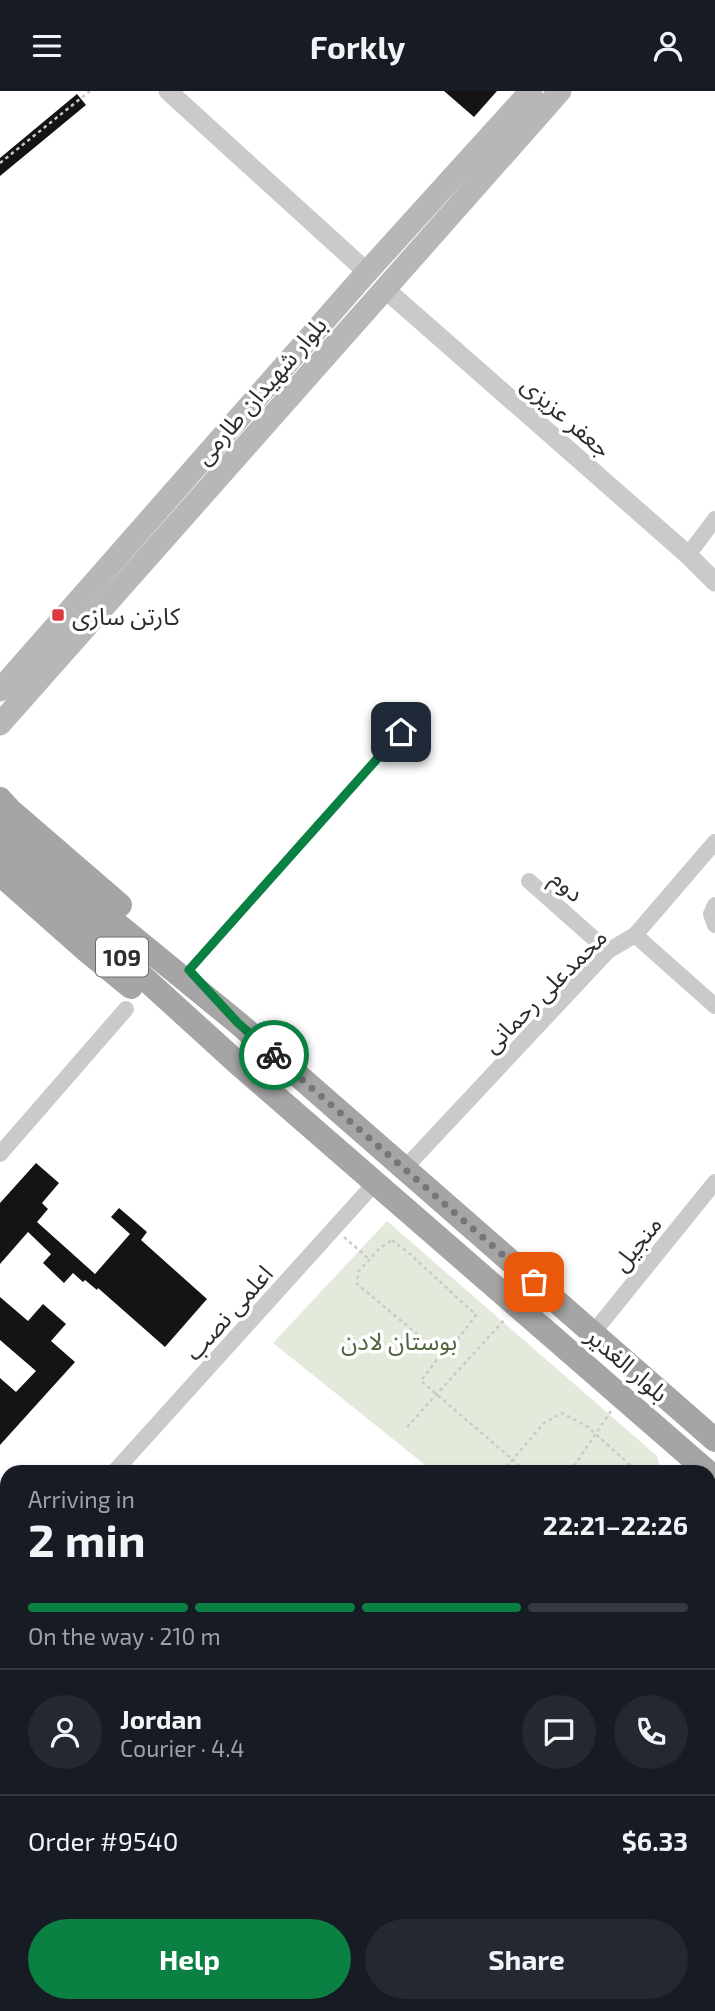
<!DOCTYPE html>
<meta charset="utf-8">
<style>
:root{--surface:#171b24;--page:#242831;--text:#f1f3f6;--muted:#9ea1a6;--line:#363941;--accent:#0b8043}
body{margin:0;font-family:"Exo 2","Noto Sans Arabic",sans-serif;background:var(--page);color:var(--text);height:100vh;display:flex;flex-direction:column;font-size:26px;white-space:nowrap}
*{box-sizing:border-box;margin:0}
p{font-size:23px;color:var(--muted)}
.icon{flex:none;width:38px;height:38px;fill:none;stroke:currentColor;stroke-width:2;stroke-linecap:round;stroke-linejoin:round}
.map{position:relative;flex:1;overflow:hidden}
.sheet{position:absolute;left:0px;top:1374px;width:716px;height:548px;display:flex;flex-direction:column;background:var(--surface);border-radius:21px 21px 0 0;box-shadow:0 2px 5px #0004}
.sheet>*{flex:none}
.pin{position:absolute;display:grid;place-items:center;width:60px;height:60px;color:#fff;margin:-30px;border-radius:14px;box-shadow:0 4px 10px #0006}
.courier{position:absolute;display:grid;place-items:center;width:70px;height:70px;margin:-35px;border:5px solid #0b8043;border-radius:50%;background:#fff;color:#222;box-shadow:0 2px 9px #0007}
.head em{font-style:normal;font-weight:700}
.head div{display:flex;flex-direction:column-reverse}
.head{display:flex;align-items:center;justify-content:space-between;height:119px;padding:0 28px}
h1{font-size:46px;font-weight:700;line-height:52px}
.bar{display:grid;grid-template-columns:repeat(4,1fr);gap:10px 7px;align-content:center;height:84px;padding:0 28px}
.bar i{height:9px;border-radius:5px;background:var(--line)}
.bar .on{background:var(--accent)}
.bar p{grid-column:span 4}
.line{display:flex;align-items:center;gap:18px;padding:0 28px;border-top:2px solid var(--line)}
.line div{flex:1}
.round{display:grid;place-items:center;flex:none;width:74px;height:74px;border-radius:37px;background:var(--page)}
.cta{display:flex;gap:14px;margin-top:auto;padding:14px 28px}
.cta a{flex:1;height:80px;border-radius:42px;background:var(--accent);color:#fff;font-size:28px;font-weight:700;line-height:80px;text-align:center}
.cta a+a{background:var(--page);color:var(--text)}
header{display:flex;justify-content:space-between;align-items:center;height:91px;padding:0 28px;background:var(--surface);font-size:32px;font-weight:700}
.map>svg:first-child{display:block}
</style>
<header><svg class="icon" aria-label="menu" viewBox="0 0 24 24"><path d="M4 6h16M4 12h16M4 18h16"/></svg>Forkly<svg class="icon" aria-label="person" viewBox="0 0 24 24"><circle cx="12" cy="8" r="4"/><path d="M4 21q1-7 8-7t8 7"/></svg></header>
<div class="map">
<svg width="715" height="1920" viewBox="0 0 715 1920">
<rect width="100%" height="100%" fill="#fff"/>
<!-- green -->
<path fill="#e3eadc" d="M387 1130 657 1365 661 1381H434L273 1252Z"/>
<!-- building -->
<path fill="#141414" d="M444 0H497L474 26Z
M77 3 86 14 0 85V67Z
M36 1072 59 1092 42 1112 48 1118 37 1131 95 1183 130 1143 111 1126 119 1117 147 1141 141 1149 207 1208 165 1256 98 1197 97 1199 85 1189 83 1191 73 1182 64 1192 43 1172 51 1163 28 1141 0 1173V1112Z
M0 1206 28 1230 43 1213 66 1233 51 1250 75 1271 0 1354V1287L16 1301 36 1280 0 1249Z"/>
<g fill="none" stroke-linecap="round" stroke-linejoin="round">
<!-- path -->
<path stroke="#cacaca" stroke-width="2.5" stroke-dasharray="3.5 3.5" stroke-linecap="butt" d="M0 72 90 0
M344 1146 370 1169
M392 1149 410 1163 476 1224 452 1256 441 1263 357 1193 358 1181 380 1157Z
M441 1263 421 1290 527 1381
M407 1336 505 1228
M502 1381 544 1332 562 1322 588 1336 630 1374 629 1381
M570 1381 611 1320"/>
<!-- service -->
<path stroke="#cacaca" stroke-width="8" d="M189 879 401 641"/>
<!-- minor -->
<path stroke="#cacaca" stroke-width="16" d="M688 464 715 428
M529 790 608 860
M715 814 711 823 715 834
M635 844 715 915
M0 1063 126 918
M404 1078 608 860 635 844 715 751
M593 1242 715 1091
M114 1381 375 1092
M0 1475 7 1482
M709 1701 715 1689
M0 1888 7 1880
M518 1914 529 1920
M59 1920 64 1914
M91 1920 95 1914"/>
<!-- tertiary -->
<path stroke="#cacaca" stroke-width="19" d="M168 0 367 181
M385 198 688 464 715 491
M709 1747 715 1750"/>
<!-- secondary -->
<path stroke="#b7b7b7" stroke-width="23" d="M0 599 367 181 531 0
M0 633 560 0
M709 1452 715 1447
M464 1920 467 1914"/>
<!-- primary -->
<path stroke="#a5a5a5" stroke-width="24" d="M0 708 10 719 120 814
M0 732 74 798 238 932 715 1349
M0 759 66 816 242 976 708 1381
M0 783 87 860 131 896"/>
</g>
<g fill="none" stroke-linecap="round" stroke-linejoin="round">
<!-- done -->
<path stroke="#767676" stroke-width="7" stroke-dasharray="0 12.6" d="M274 964 534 1191"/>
<!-- route -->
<path stroke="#0b8043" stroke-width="9" d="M274 964 238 932 189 879 401 641"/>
</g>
<!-- markers -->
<rect fill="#da3a42" stroke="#fff" stroke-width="2.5" x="51" y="517" width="14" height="14" rx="3.5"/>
<g text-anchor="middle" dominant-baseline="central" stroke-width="7" stroke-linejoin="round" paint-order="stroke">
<!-- shield labels -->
<rect fill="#fff" stroke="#6c6c6c" stroke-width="2" x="96" y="846.5" width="52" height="39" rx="5"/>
<g font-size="23" font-weight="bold" fill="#2d2d2d">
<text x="122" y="866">109</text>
</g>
<!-- street labels -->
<g font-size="24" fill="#2d2d2d" stroke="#fff">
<text transform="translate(260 299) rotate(-49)">بلوار شهیدان طارمی</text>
<text transform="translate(567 325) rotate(41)">جعفر عزیزی</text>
<text transform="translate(568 794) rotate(42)">دوم</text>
<text transform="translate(544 899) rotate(-45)">محمدعلی رحمانی</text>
<text transform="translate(636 1152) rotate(-51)">منجیل</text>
<text transform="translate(228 1221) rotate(-48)">اعلمی نصب</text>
<text transform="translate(628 1273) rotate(41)">بلوار الغدیر</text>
</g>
<!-- poi labels -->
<g font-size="24" fill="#2d2d2d" stroke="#fff" text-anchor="start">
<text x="72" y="524">کارتن سازی</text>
</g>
<!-- park labels -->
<g font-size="24" fill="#50663e" stroke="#fff">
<text x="399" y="1249">بوستان لادن</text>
</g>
</g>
</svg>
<div class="pin" style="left:534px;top:1191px;background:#ea580c"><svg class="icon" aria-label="bag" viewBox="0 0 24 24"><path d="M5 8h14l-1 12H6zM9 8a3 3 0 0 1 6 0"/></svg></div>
<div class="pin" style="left:401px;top:641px;background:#1f2937"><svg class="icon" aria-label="home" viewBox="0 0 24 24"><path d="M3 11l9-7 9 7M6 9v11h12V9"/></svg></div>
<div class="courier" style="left:274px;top:964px"><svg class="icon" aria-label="bike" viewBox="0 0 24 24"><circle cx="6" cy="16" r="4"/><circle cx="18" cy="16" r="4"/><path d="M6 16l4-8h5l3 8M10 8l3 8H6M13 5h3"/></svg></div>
<section class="sheet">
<div class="head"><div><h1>2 min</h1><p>Arriving in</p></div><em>22:21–22:26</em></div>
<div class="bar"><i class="on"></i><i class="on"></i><i class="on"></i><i></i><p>On the way · 210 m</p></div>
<div class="line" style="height:126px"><a class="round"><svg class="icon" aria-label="person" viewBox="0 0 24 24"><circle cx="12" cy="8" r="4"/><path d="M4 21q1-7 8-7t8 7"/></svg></a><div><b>Jordan</b><p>Courier · 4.4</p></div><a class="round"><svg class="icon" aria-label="chat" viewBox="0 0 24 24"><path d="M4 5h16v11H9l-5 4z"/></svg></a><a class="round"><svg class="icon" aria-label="phone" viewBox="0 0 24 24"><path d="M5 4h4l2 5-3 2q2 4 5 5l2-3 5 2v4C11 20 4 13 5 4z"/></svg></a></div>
<div class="line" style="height:91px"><div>Order #9540</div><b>$6.33</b></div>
<div class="cta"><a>Help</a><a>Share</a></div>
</section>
</div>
